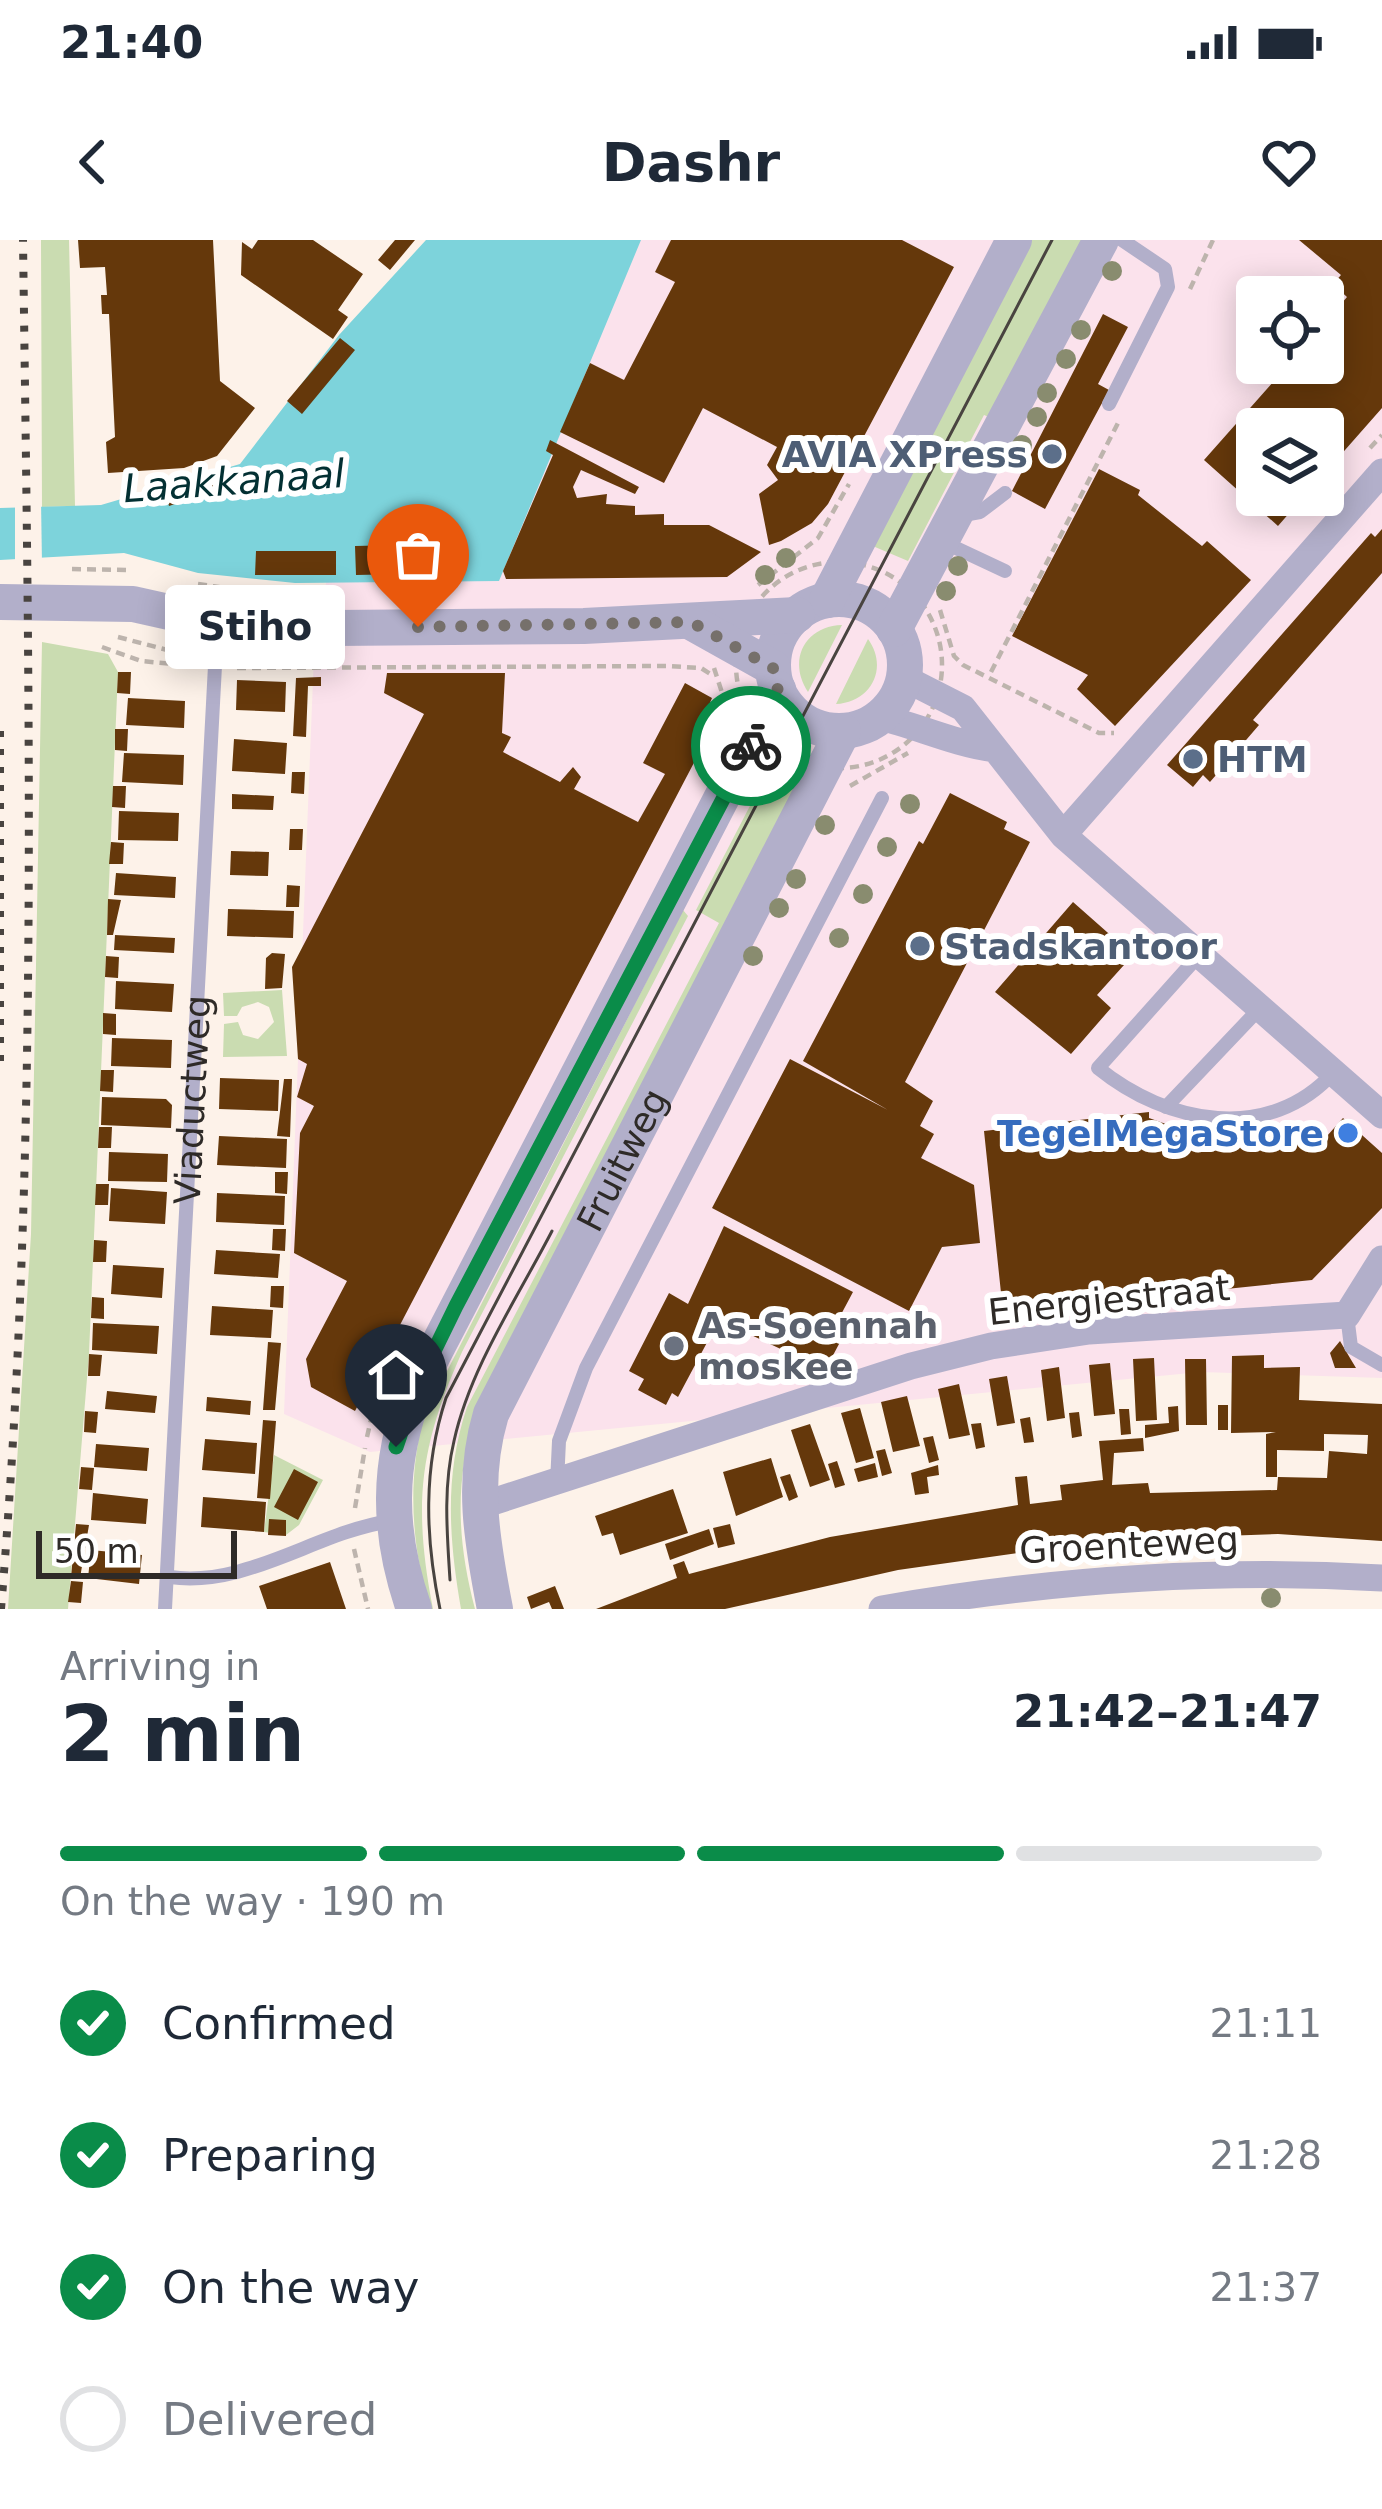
<!DOCTYPE html>
<meta charset="utf-8">
<style>
:root{--surface:#fff;--page:#f6f6f7;--text:#1f2937;--muted:#747a83;--line:#e0e1e3;--accent:#0a8c49}
body{margin:0;font-family:"DejaVu Sans",sans-serif;background:var(--page);color:var(--text);height:100vh;display:flex;flex-direction:column;font-size:45px;white-space:nowrap}
*{box-sizing:border-box;margin:0}
p{font-size:39px;color:var(--muted)}
.icon{flex:none;width:66px;height:66px;fill:none;stroke:currentColor;stroke-width:2;stroke-linecap:round;stroke-linejoin:round}
.map{position:relative;height:1369px;overflow:hidden}
.details{display:flex;flex-direction:column;background:var(--surface);flex:1}
.details>*{flex:none}
.tools{position:absolute;left:1236px;top:36px;display:grid;gap:24px}
.tools a{display:grid;place-items:center;width:108px;height:108px;border-radius:12px;background:var(--surface);box-shadow:0 6px 30px #0003;font-size:60px}
.scale{position:absolute;left:36px;bottom:30px;width:201px;box-sizing:border-box;padding-left:12px;border:6px solid #2e2a27;border-top:0;font-size:33px;line-height:42px;white-space:nowrap;color:#2e2a27;-webkit-text-stroke:9px #fff;paint-order:stroke}
.pin{position:absolute;display:grid;place-items:center;width:102px;height:102px;color:#fff;margin:-123px -51px;border-radius:50% 50% 50% 0;rotate:-45deg;box-shadow:0 0 12px #0007}
.pin .icon{rotate:45deg}
.courier{position:absolute;display:grid;place-items:center;width:120px;height:120px;margin:-60px;border:9px solid #0a8c49;border-radius:50%;background:#fff;color:#222;box-shadow:0 3px 15px #0007}
.bubble{position:absolute;height:84px;border-radius:12px;background:var(--surface);box-shadow:0 6px 30px #0003;font-size:39px;font-weight:600;line-height:84px;text-align:center}
.headline em{font-style:normal;font-weight:600}
.headline div{display:flex;flex-direction:column-reverse}
.headline{display:flex;align-items:center;justify-content:space-between;height:204px;padding:0 60px}
h1{font-size:78px;font-weight:600;line-height:90px}
.bar{display:grid;grid-template-columns:repeat(4,1fr);gap:18px 12px;align-content:center;height:144px;padding:0 60px}
.bar i{height:15px;border-radius:9px;background:var(--line)}
.bar .active{background:var(--accent)}
.bar p{grid-column:span 4}
ol{padding:0 60px;list-style:none}
li{display:flex;align-items:center;gap:36px;height:132px}
li p{margin-inline-start:auto}
li .icon{padding:12px;border-radius:50%;background:var(--accent);color:#fff;stroke-width:4}
li:last-child{color:var(--muted)}
li i{width:66px;height:66px;border:6px solid var(--line);border-radius:50%}
.status{display:flex;justify-content:space-between;align-items:center;height:84px;padding:0 60px;background:var(--surface);direction:ltr}
.status svg{height:33px;fill:currentColor}
header{display:flex;justify-content:space-between;align-items:center;height:156px;padding:0 60px;background:var(--surface);font-size:54px;font-weight:600}
.map>svg:first-child{display:block}
</style>
<div class="status"><b>21:40</b><svg viewBox="0 0 49 12"><path d="M0 12V9h3v3zM5 12V6h3v6zM10 12V3h3v9zM15 12V0h3v12zM26 1h20v11H26zM47 4h2v5h-2z"/></svg></div>
<header><svg class="icon" aria-label="back" viewBox="0 0 24 24"><path d="M15 5l-7 7 7 7"/></svg>Dashr<svg class="icon" aria-label="heart" viewBox="0 0 24 24"><path d="M12 20l-8-8c-3-5 5-10 8-4 3-6 11-1 8 4z"/></svg></header>
<div class="map">
<svg width="1382" height="1369" viewBox="0 0 1382 1369">
<rect width="100%" height="100%" fill="#fdf2e9"/>
<!-- industrial -->
<path fill="#fbe2ec" fill-rule="evenodd" d="M475 0H1382V1138L1201 1132 370 1212 284 1174 315 389 355 222ZM1257 57H1323V123H1257ZM1257 189H1323V255H1257Z"/>
<!-- green -->
<path fill="#cadcb1" d="M41 0H69L75 266 42 267Z
M1027 0H1085L994 179 984 175 908 321 868 304Z
M842 385 808 452C787 420 805 386 842 385Z
M868 399C889 428 871 462 836 464Z
M42 402 108 414 118 432 89 1114 68 1369H8L31 994Z
M769 529 806 545 477 1167C455 1239 456 1296 475 1369H461C449 1299 444 1236 467 1167L719 683 696 670Z
M683 670 688 676 462 1112C419 1208 413 1266 433 1369H429C412 1302 407 1246 423 1178Z
M282 750 287 816 223 817 224 784 238 782 243 795 258 799 274 782 269 767 258 762 242 767 237 776H224L223 753Z
M274 1215 323 1240 299 1285 286 1295 264 1292Z"/>
<!-- water -->
<path fill="#7dd3db" d="M426 0H641L499 341 295 343 198 333 124 313 0 320V268L101 265 240 224 339 95Z"/>
<!-- pier -->
<path fill="#fdf2e9" d="M41 261 42 324 15 325V262Z"/>
<!-- building -->
<path fill="#65380b" d="M78 0H213L220 141 255 168 217 216 184 228 108 233 106 202 115 197 109 74H102L101 55H107L105 27 80 28Z
M258 0H313L363 34 338 70 348 77 333 99 241 35 242 2 252 9Z
M395 0H415L390 30 378 20Z
M671 0H902L954 27 828 264 812 283 781 301 769 305 759 254 778 240 767 225 777 207 703 168 664 243 560 192 590 123 624 140 675 42 655 32Z
M1299 0H1382V168L1323 235V189H1257V255H1305L1278 286 1204 220 1290 123H1323V85L1347 57 1333 44 1341 35Z
M1103 74 1128 87 1098 144 1109 150 1045 269 1012 251Z
M340 98 355 110 302 174 287 161Z
M550 200 639 247 635 254 581 230 573 247 577 258 607 254 606 264 635 266V275L664 274V285H709L761 312 727 337 506 339 503 331 553 215 546 211Z
M1099 229 1140 250 1138 255 1202 306 1207 301 1251 340 1115 486 1077 449 1088 435 1012 396Z
M214 234 220 249 169 266 164 249Z
M1382 289V333L1253 480 1259 485 1210 542 1203 535 1193 547 1167 525 1371 293 1375 297Z
M441 291V297H454V333L356 335 355 306 400 305V292Z
M256 311H336V335H255Z
M118 432H131L130 454 117 453Z
M387 433H505L502 493 511 497 503 512 560 542 573 527 581 537 574 549 638 582 665 534 643 523 685 443 712 458 709 465 721 471 355 1171 311 1147 306 1119 347 1041 294 1013 300 893 314 866 297 857 307 824 298 819 292 727 424 474 384 453Z
M321 437V446H308L306 497 293 496 296 438Z
M237 440 286 442 285 472 236 470Z
M128 458 185 461 184 488 126 485Z
M115 489H128L127 511 115 510Z
M234 499 287 503 285 534 232 531Z
M124 513 184 515 183 545 122 542Z
M292 532H305L304 554 291 553Z
M113 546H126L125 568 112 567Z
M950 553 1007 582 1004 589 1030 602 905 842 933 861 920 886 934 894 921 918 974 945 980 1003 942 1007 909 1071 712 968 790 819 888 870 803 821 919 601 923 604Z
M232 554 274 556 273 570 232 569Z
M119 571 179 573 178 601 118 600Z
M290 589H303L302 610H289Z
M111 602 124 603 123 624H109Z
M231 611 269 612 268 636 230 635Z
M116 633 176 637 175 658 114 655Z
M287 645 300 646 299 667H286Z
M108 659 121 660 113 695H107Z
M1073 662 1133 715 1097 755 1111 768 1071 814 995 752Z
M228 669 294 671 293 698 227 696Z
M115 695 175 698 174 713 114 710Z
M272 713 285 714 282 748 265 749 266 718Z
M106 716 119 717 118 738 105 737Z
M116 741 174 744 172 772 115 769Z
M103 773 116 774V795L103 794Z
M112 798 172 800 171 828 111 826Z
M101 830H114L113 852 100 851Z
M220 838 279 840 278 871 219 869Z
M284 839H292L290 897 277 896Z
M102 857 166 859 172 865 171 888 101 885Z
M1149 872V878L1180 889 1191 910 1327 896 1343 878 1382 913V968L1312 1040 1003 1072 984 891Z
M99 887H112L111 908H98Z
M219 896 287 899 286 928 217 925Z
M109 912 168 914 167 942 108 941Z
M275 932H288L287 954 275 953Z
M96 944H109L108 965H95Z
M111 948 167 952 165 984 109 981Z
M217 953 285 956 284 985 216 982Z
M724 986 853 1052 837 1082 848 1087 830 1121 817 1126 719 1080 678 1157 672 1153 666 1165 638 1150 644 1139 629 1131 669 1053 688 1064Z
M273 989H286L285 1011 272 1010Z
M94 1000 107 1001 106 1022H93Z
M216 1010 280 1014 278 1038 214 1034Z
M113 1025 164 1028 162 1058 111 1054Z
M271 1046H284L283 1068 270 1067Z
M92 1057 104 1058V1079L91 1078Z
M212 1066 273 1070 271 1098 210 1095Z
M93 1083 159 1086 157 1114 92 1110Z
M1340 1101 1350 1118 1356 1128H1335L1330 1113Z
M268 1102 281 1103 275 1170H263Z
M89 1114 102 1115 100 1136H88Z
M1264 1115V1128L1300 1127 1299 1160 1382 1164V1301L1278 1294 1109 1300 898 1330 725 1369H596L677 1338 673 1325 684 1321 689 1334 830 1297 1018 1265 1015 1237 1027 1236 1030 1264 1062 1260 1060 1245 1103 1240 1099 1201 1143 1198 1144 1211 1114 1213 1112 1245 1148 1243 1150 1253 1277 1250 1278 1237 1327 1238 1329 1211 1367 1214 1368 1195 1324 1194V1211L1277 1210V1237H1266V1194L1276 1192 1231 1193 1232 1116Z
M1154 1118 1157 1180 1136 1181 1133 1119Z
M1185 1119H1206L1207 1185H1186Z
M1110 1123 1115 1174 1094 1176 1089 1125Z
M1059 1127 1065 1178 1047 1181 1041 1130Z
M1007 1136 1015 1183 997 1186 989 1139Z
M959 1144 970 1195 949 1199 938 1149Z
M107 1151 157 1156 155 1173 105 1169Z
M907 1156 920 1206 893 1212 881 1162Z
M207 1157 251 1161 250 1175 206 1171Z
M1218 1165H1228V1190H1218Z
M1178 1166 1179 1191 1145 1198V1185L1169 1183 1168 1167Z
M860 1168 874 1218 856 1223 841 1173Z
M1119 1169H1129L1131 1194 1121 1195Z
M85 1171 98 1172 96 1193 84 1192Z
M1079 1172 1082 1196 1072 1198 1069 1173Z
M1030 1177 1034 1202 1024 1203 1020 1179Z
M263 1180 276 1181 270 1259 257 1258Z
M981 1183 985 1207 976 1209 971 1184Z
M810 1184 830 1240 810 1247 791 1190Z
M933 1196 939 1220 929 1223 923 1198Z
M205 1199 257 1203 255 1234 202 1230Z
M96 1204 149 1208 147 1231 94 1227Z
M885 1209 892 1233 882 1236 876 1211Z
M771 1218 783 1257 736 1276 723 1232Z
M837 1221 845 1245 835 1248 828 1224Z
M875 1223 878 1237 858 1242 854 1229Z
M938 1225 939 1235 927 1237 929 1253 915 1255 911 1233Z
M81 1227 94 1228 92 1250 79 1249Z
M294 1229 318 1242 298 1280 274 1267Z
M790 1234 798 1257 789 1261 780 1237Z
M673 1249 688 1293 620 1315 613 1293 602 1296 595 1276Z
M93 1253 148 1259 146 1284 91 1280Z
M203 1257 266 1262 264 1292 201 1287Z
M269 1279 286 1280V1296L268 1295Z
M76 1284 89 1285 80 1338 71 1337Z
M730 1284 735 1304 718 1308 713 1288Z
M709 1289 714 1304 670 1320 665 1304Z
M91 1310 142 1315 139 1344 88 1338Z
M330 1322 346 1369H267L259 1346Z
M71 1341 83 1342 81 1363 68 1362Z
M555 1346 564 1369H552L549 1362 531 1369 527 1357Z"/>
<g fill="none" stroke-linecap="round" stroke-linejoin="round">
<!-- path -->
<path stroke="#bdb4ad" stroke-width="4.5" stroke-dasharray="9 6" stroke-linecap="butt" d="M1190 49 1213 0
M1370 208 1382 195
M736 425a103 103 0 1 1 206 0a103 103 0 1 1-206 0Z
M72 329 132 330
M198 344 240 350
M758 345 818 298 849 244
M940 370 954 416 963 425 1099 493H1114
M118 397 194 417
M102 407 141 421 195 426
M236 419H272
M237 428 666 426 701 428 712 435
M714 428 727 468 719 489
M991 432 1119 181
M850 546 908 513
M367 1197 375 1162
M355 1268 365 1208
M354 1309 368 1369"/>
<!-- service -->
<g stroke="#b2afca" stroke-width="14">
<path d="M1109 164 1168 47 1165 29 1122 0"/>
<path d="M958 276 980 272 1005 253"/>
<path d="M941 301 1005 331"/>
<path d="M1200 714 1098 828C1167 884 1269 904 1334 832"/>
<path d="M1166 867 1261 767"/>
<path d="M1347 1075 1351 1107 1382 1125"/>
<path d="M557 1243 559 1201 586 1128 882 558"/>
<path d="M170 1337C247 1348 316 1292 391 1281"/>
<path id="s1" d="M165 1369 217 388"/>
</g>
<!-- minor -->
<path stroke="#b2afca" stroke-width="27" d="M904 438 963 468 1063 595 1382 875
M880 477C920 487 953 503 994 509
M1063 595 1382 232
M477 1267 911 1126 991 1106 1089 1091 1347 1075 1382 1019
M882 1369C1048 1340 1213 1328 1382 1338"/>
<!-- tertiary -->
<g stroke="#b2afca" stroke-width="36">
<circle cx="839" cy="425" r="66"/>
<path d="M827 360 1014 0"/>
<path d="M0 362 133 364 218 383 335 388 584 386 797 375"/>
<path d="M691 382 773 428"/>
<path d="M894 389 1101 0"/>
<path d="M414 1369C387 1291 387 1224 416 1148L778 449"/>
<path id="s2" d="M495 1369C482 1302 471 1241 491 1174L843 491"/>
</g>
<!-- tram -->
<path stroke="#494440" stroke-width="3" d="M450 1340C447 1293 443 1247 454 1201 470 1128 518 1057 552 991
M440 1369C425 1297 423 1228 446 1158L1052 0"/>
<!-- rail -->
<path stroke="#494440" stroke-width="8" stroke-dasharray="6 12" stroke-linecap="butt" d="M0 491V824
M1 1369C39 915 29 456 23 0"/>
</g>
<!-- trees -->
<g fill="#898c6f">
<circle cx="1112" cy="31" r="10"/>
<circle cx="1081" cy="90" r="10"/>
<circle cx="1066" cy="119" r="10"/>
<circle cx="1047" cy="153" r="10"/>
<circle cx="1037" cy="177" r="10"/>
<circle cx="1022" cy="205" r="10"/>
<circle cx="786" cy="318" r="10"/>
<circle cx="958" cy="326" r="10"/>
<circle cx="765" cy="335" r="10"/>
<circle cx="946" cy="351" r="10"/>
<circle cx="910" cy="564" r="10"/>
<circle cx="825" cy="585" r="10"/>
<circle cx="887" cy="607" r="10"/>
<circle cx="796" cy="639" r="10"/>
<circle cx="863" cy="654" r="10"/>
<circle cx="779" cy="668" r="10"/>
<circle cx="839" cy="698" r="10"/>
<circle cx="753" cy="716" r="10"/>
<circle cx="1271" cy="1358" r="10"/>
</g>
<g fill="none" stroke-linecap="round" stroke-linejoin="round">
<!-- done -->
<path stroke="#76706b" stroke-width="12" stroke-dasharray="0 21.6" d="M418 387 691 382 773 428 778 448 751 506"/>
<!-- route -->
<path stroke="#0a8c49" stroke-width="15" d="M396 1207 416 1148 456 1066 751 506"/>
</g>
<!-- markers -->
<g fill="#5c6f8a" stroke="#fff" stroke-width="4.5">
<circle cx="1052" cy="214" r="12"/>
<circle cx="1193" cy="519" r="12"/>
<circle cx="920" cy="706" r="12"/>
</g>
<circle fill="#3f7fe0" stroke="#fff" stroke-width="4.5" cx="1348" cy="893" r="12"/>
<circle fill="#6b7280" stroke="#fff" stroke-width="4.5" cx="674" cy="1106" r="12"/>
<g text-anchor="middle" dominant-baseline="central" stroke-width="12" stroke-linejoin="round" paint-order="stroke">
<!-- service labels -->
<g font-size="36" font-weight="bold" fill="#4e5e75" stroke="#fff" text-anchor="start">
<text x="1028" y="214" text-anchor="end">AVIA XPress</text>
<text x="1217" y="519">HTM</text>
<text x="944" y="706">Stadskantoor</text>
</g>
<!-- street labels -->
<g font-size="36" fill="#2e2a27" stroke="#fff">
<text stroke="none"><textPath href="#s1" startOffset="510">Viaductweg</textPath></text>
<text stroke="none"><textPath href="#s2" startOffset="483">Fruitweg</textPath></text>
<text transform="translate(1109 1060) rotate(-6)">Energiestraat</text>
<text transform="translate(1129 1305) rotate(-3)">Groenteweg</text>
</g>
<!-- shop labels -->
<g font-size="36" font-weight="bold" fill="#366cbe" stroke="#fff" text-anchor="end">
<text x="1324" y="893">TegelMegaStore</text>
</g>
<!-- worship labels -->
<g font-size="36" font-weight="bold" fill="#5b616d" stroke="#fff" text-anchor="start">
<text x="698" y="1085">As-Soennah<tspan x="698" dy="41">moskee</tspan></text>
</g>
<!-- water labels -->
<g font-size="39" font-style="italic" fill="#033033" stroke="#fff">
<text transform="translate(234 241) rotate(-4)">Laakkanaal</text>
</g>
</g>
</svg>
<div class="tools">
<a><svg class="icon" aria-label="locate" viewBox="0 0 24 24"><circle cx="12" cy="12" r="6"/><path d="M12 2v4M12 18v4M2 12h4M18 12h4"/></svg></a>
<a><svg class="icon" aria-label="layers" viewBox="0 0 24 24"><path d="M12 4l9 5-9 5-9-5zM3 14l9 5 9-5"/></svg></a>
</div>
<div class="scale">50 m</div>
<div class="pin" style="left:418px;top:387px;background:#ea580c"><svg class="icon" aria-label="bag" viewBox="0 0 24 24"><path d="M5 8h14l-1 12H6zM9 8a3 3 0 0 1 6 0"/></svg></div>
<div class="pin" style="left:396px;top:1207px;background:#1f2937"><svg class="icon" aria-label="home" viewBox="0 0 24 24"><path d="M3 11l9-7 9 7M6 9v11h12V9"/></svg></div>
<div class="courier" style="left:751px;top:506px"><svg class="icon" aria-label="bike" viewBox="0 0 24 24"><circle cx="6" cy="16" r="4"/><circle cx="18" cy="16" r="4"/><path d="M6 16l4-8h5l3 8M10 8l3 8H6M13 5h3"/></svg></div>
<div class="bubble" style="left:165px;top:345px;width:180px">Stiho</div>
</div>
<section class="details">
<div class="headline"><div><h1>2 min</h1><p>Arriving in</p></div><em>21:42–21:47</em></div>
<div class="bar"><i class="active"></i><i class="active"></i><i class="active"></i><i></i><p>On the way · 190 m</p></div>
<ol>
<li><svg class="icon" aria-label="check" viewBox="0 0 24 24"><path d="M5 12l5 5 9-10"/></svg>Confirmed<p>21:11</p></li>
<li><svg class="icon" aria-label="check" viewBox="0 0 24 24"><path d="M5 12l5 5 9-10"/></svg>Preparing<p>21:28</p></li>
<li><svg class="icon" aria-label="check" viewBox="0 0 24 24"><path d="M5 12l5 5 9-10"/></svg>On the way<p>21:37</p></li>
<li><i></i>Delivered</li>
</ol>
</section>
